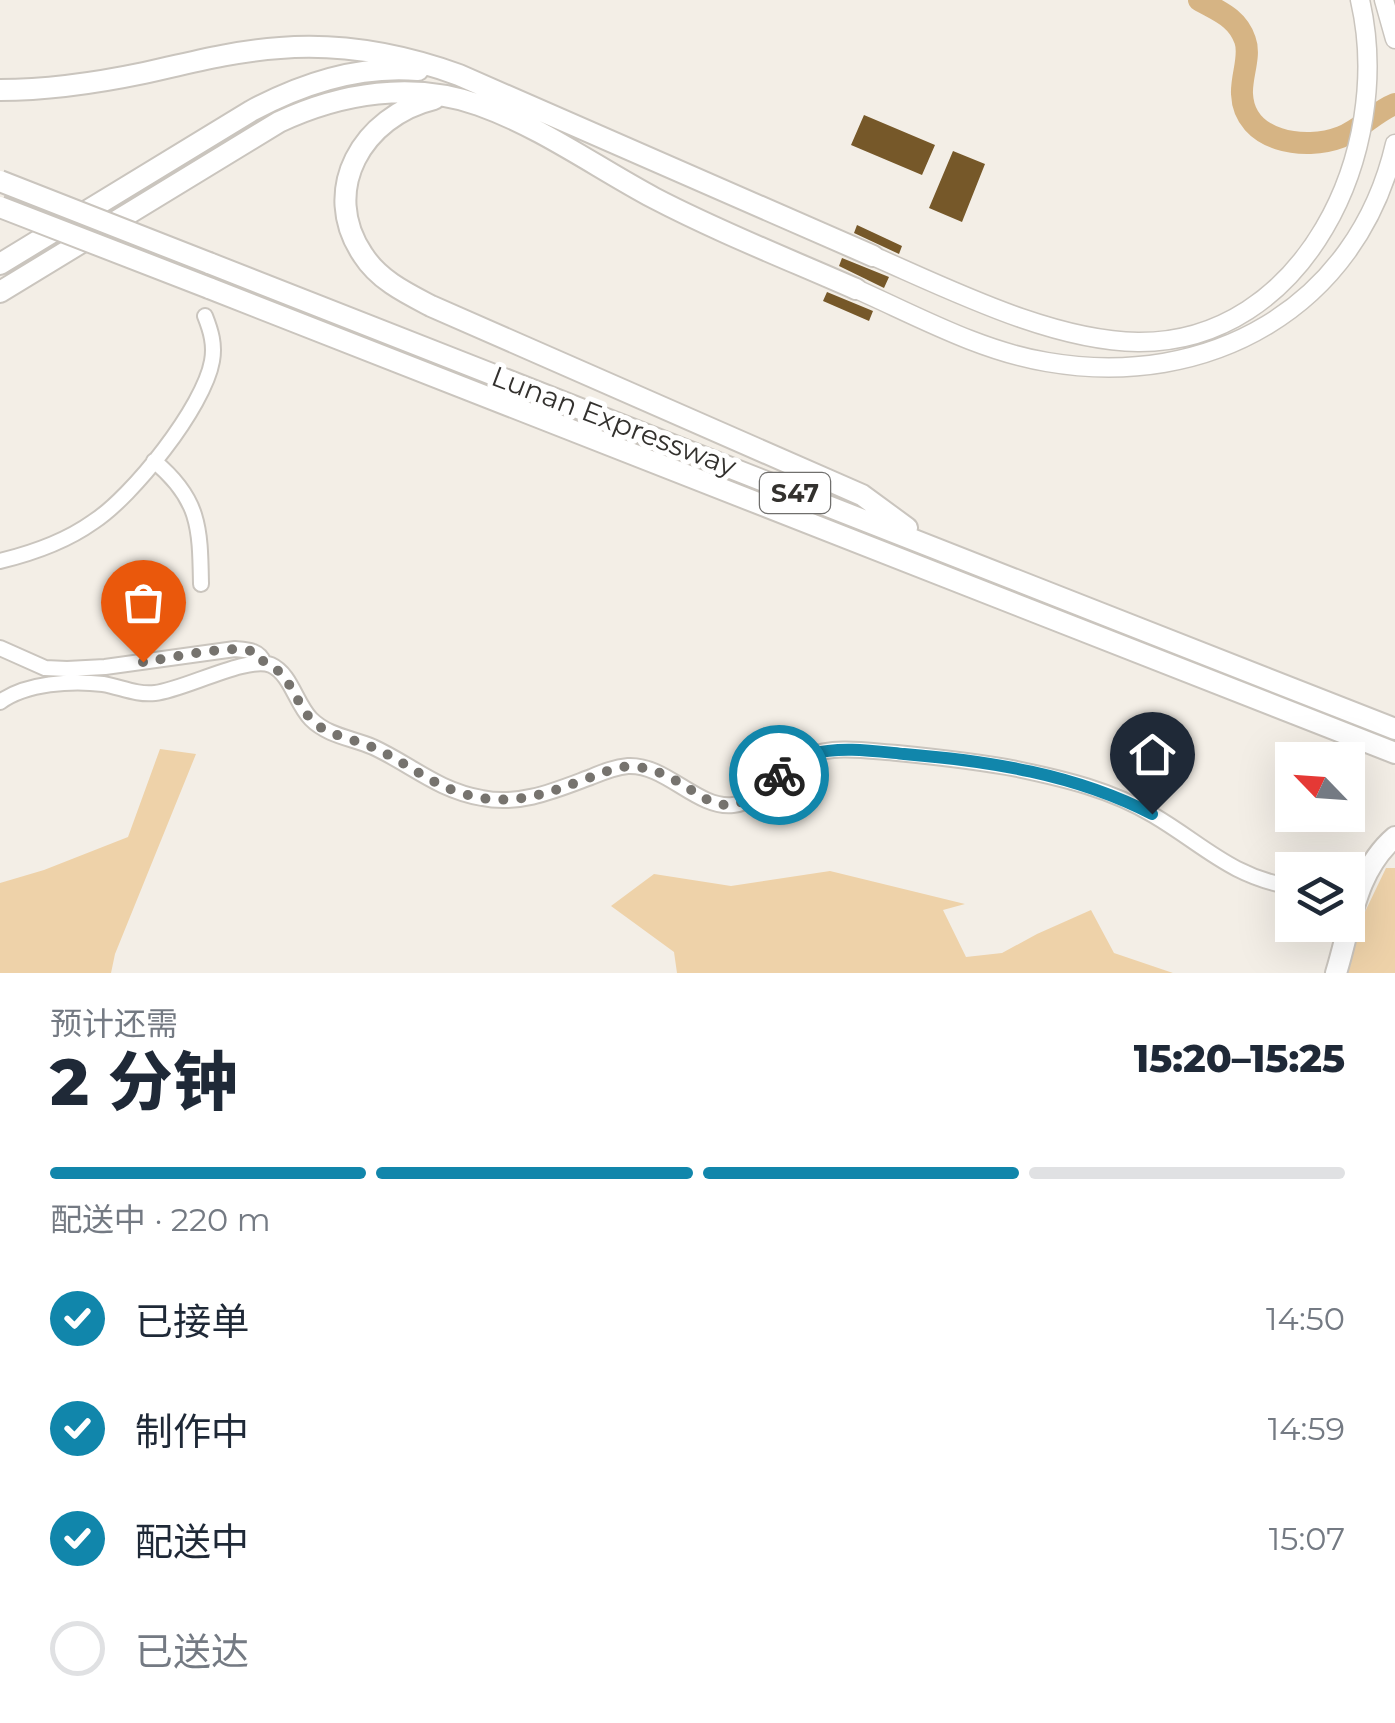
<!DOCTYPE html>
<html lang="zh">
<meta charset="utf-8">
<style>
:root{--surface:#fff;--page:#f6f6f7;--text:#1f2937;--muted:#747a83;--line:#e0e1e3;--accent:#1186ab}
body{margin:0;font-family:Montserrat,"Noto Sans SC",sans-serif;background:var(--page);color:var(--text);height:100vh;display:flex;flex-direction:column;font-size:38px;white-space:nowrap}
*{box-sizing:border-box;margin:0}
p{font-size:32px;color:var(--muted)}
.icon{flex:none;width:55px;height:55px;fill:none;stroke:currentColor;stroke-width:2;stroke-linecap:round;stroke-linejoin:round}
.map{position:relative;height:973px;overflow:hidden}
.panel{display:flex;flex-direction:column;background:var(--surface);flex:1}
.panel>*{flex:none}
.needle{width:65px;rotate:295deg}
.controls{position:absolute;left:1275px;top:742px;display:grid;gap:20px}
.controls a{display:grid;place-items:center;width:90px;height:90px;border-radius:0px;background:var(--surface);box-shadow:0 10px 40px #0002;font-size:50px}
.pin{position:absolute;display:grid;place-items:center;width:85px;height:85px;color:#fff;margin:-102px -42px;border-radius:50% 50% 50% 0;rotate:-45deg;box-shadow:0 0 10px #0007}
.pin .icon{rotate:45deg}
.courier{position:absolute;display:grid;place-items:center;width:100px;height:100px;margin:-50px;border:8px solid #1186ab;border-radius:50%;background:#fff;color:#222;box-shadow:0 2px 12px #0007}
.headline em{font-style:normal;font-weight:800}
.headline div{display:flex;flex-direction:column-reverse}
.headline{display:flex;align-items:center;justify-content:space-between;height:170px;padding:0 50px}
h1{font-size:65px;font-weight:800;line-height:75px}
.bar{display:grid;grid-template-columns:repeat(4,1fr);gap:15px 10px;align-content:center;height:120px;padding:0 50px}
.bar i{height:12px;border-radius:8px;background:var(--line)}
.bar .current{background:var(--accent)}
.bar p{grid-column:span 4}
ol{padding:0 50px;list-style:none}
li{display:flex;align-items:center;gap:30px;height:110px}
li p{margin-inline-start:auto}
li .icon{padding:10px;border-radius:50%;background:var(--accent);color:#fff;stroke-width:4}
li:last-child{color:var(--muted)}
li i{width:55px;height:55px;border:5px solid var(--line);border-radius:50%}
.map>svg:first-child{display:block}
</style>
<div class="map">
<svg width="1395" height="973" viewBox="0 0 1395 973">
<rect width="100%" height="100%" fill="#f3eee6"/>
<!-- green -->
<path fill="#eed2a9" d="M160 749 196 754 115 954 111 973H0V883L44 870 128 837Z
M1386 868H1395V973H1341L1350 943Z
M830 871 965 904 943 910 966 957 1002 953 1037 934 1091 910 1114 953 1173 973H677L674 952 611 906 654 874 731 886Z"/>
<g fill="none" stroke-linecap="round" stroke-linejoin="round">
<!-- river -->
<path stroke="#d6b484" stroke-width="22" d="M1199 0C1218 11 1237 17 1245 40 1251 56 1241 76 1242 94 1244 142 1305 151 1341 137 1361 129 1375 112 1395 104"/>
</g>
<!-- building -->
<path fill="#765829" d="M864 115 935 145 922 175 851 145Z
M953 151 985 164 962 222 929 208Z
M857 225 902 246 899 254 854 233Z
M842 258 889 277 884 288 839 266Z
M827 292 873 311 869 321 823 301Z"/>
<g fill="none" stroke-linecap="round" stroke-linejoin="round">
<!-- minor casing -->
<g stroke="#cac5be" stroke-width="18">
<path id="minor" d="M154 461C200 499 200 528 201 584
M0 561C33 553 65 542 93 522 132 497 204 407 212 361 215 345 211 331 205 316
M0 648 45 668 67 669 105 667 235 649C247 650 259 650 264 663
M0 702C26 683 72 680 103 684 121 687 136 695 155 693 184 690 248 655 271 665 291 674 296 704 311 719 328 736 352 738 373 747 412 765 437 790 482 798 520 806 556 790 591 777 603 772 615 767 628 766 666 764 697 809 733 805 764 802 778 766 807 756 835 745 868 751 897 753 937 757 977 761 1017 769 1065 779 1111 790 1153 815 1204 845 1230 876 1292 887"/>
</g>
<!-- major casing -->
<g stroke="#cac5be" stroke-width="21">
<path id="major" d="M1384 0 1395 39
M873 256C951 290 1052 341 1138 342 1304 343 1395 151 1360 0
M856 289C917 316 980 351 1047 362 1208 390 1357 308 1395 144"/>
</g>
<!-- highway casing -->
<g stroke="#cac5be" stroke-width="24">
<path id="highway" d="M0 90C49 90 96 83 144 73 189 63 234 51 280 48 342 43 401 54 459 75L873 256
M434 99C363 116 319 190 363 255 379 280 406 293 431 306L862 495 907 528
M209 263 1395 729
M0 264 251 111C303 83 358 65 418 70
M209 288 1395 753
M0 292 279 122C341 93 413 81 479 105 541 127 596 167 654 198 719 232 788 259 856 289
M1336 973C1351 925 1355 871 1395 837"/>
</g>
<!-- minor -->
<use href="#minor" stroke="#fff" stroke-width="14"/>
<!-- major -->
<use href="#major" stroke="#fff" stroke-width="18"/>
<!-- highway -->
<use href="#highway" stroke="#fff" stroke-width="20"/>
<!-- highway-bridge casing -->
<g stroke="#cac5be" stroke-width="24" stroke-linecap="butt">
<path id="highway-bridge" d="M0 181 209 263
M0 207 209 288"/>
</g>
<!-- highway-bridge -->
<use href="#highway-bridge" stroke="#fff" stroke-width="20"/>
</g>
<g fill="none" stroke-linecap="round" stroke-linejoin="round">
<!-- done -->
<path stroke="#76736e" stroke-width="10" stroke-dasharray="0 18" d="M143 662C168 659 233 643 254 652 262 655 261 656 264 663 292 671 295 708 317 725 334 737 355 739 374 748 404 761 429 783 461 793 506 808 544 795 586 779 603 773 620 764 638 767 703 777 712 842 779 775"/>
<!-- route -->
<path stroke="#1186ab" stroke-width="12" d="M779 775C788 765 798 758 811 754 841 746 874 751 904 754 989 761 1075 774 1152 814"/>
</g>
<g text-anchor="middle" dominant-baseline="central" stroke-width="10" stroke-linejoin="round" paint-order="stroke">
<!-- shield labels -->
<rect fill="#fff" stroke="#706f6d" stroke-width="2.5" x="760" y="473" width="70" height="40" rx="8"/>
<g font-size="25" font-weight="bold" fill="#33312e">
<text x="795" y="493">S47</text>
</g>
<!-- street labels -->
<g font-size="28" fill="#33312e" stroke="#fff">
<text transform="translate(614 421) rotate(21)">Lunan Expressway</text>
</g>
</g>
</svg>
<div class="controls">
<a><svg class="needle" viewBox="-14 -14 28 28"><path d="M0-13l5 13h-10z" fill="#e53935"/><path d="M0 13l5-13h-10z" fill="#747a83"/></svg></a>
<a><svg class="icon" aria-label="layers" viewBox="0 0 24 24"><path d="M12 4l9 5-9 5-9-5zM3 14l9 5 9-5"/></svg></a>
</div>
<div class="pin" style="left:143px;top:662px;background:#ea580c"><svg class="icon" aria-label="bag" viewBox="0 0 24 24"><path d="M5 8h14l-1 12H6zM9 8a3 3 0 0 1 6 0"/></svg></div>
<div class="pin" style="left:1152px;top:814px;background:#1f2937"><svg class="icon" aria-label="home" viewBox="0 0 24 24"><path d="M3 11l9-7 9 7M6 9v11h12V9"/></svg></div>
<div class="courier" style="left:779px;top:775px"><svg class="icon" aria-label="bike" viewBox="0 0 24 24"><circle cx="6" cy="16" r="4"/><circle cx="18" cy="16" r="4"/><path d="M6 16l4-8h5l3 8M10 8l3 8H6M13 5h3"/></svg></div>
</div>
<section class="panel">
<div class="headline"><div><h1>2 分钟</h1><p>预计还需</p></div><em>15:20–15:25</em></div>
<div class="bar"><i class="current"></i><i class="current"></i><i class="current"></i><i></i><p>配送中 · 220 m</p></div>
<ol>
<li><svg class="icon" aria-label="check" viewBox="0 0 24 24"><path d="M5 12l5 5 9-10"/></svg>已接单<p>14:50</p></li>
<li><svg class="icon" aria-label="check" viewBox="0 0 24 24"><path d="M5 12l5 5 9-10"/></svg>制作中<p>14:59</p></li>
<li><svg class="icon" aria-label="check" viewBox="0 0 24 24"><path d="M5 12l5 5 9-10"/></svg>配送中<p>15:07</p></li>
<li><i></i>已送达</li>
</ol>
</section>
